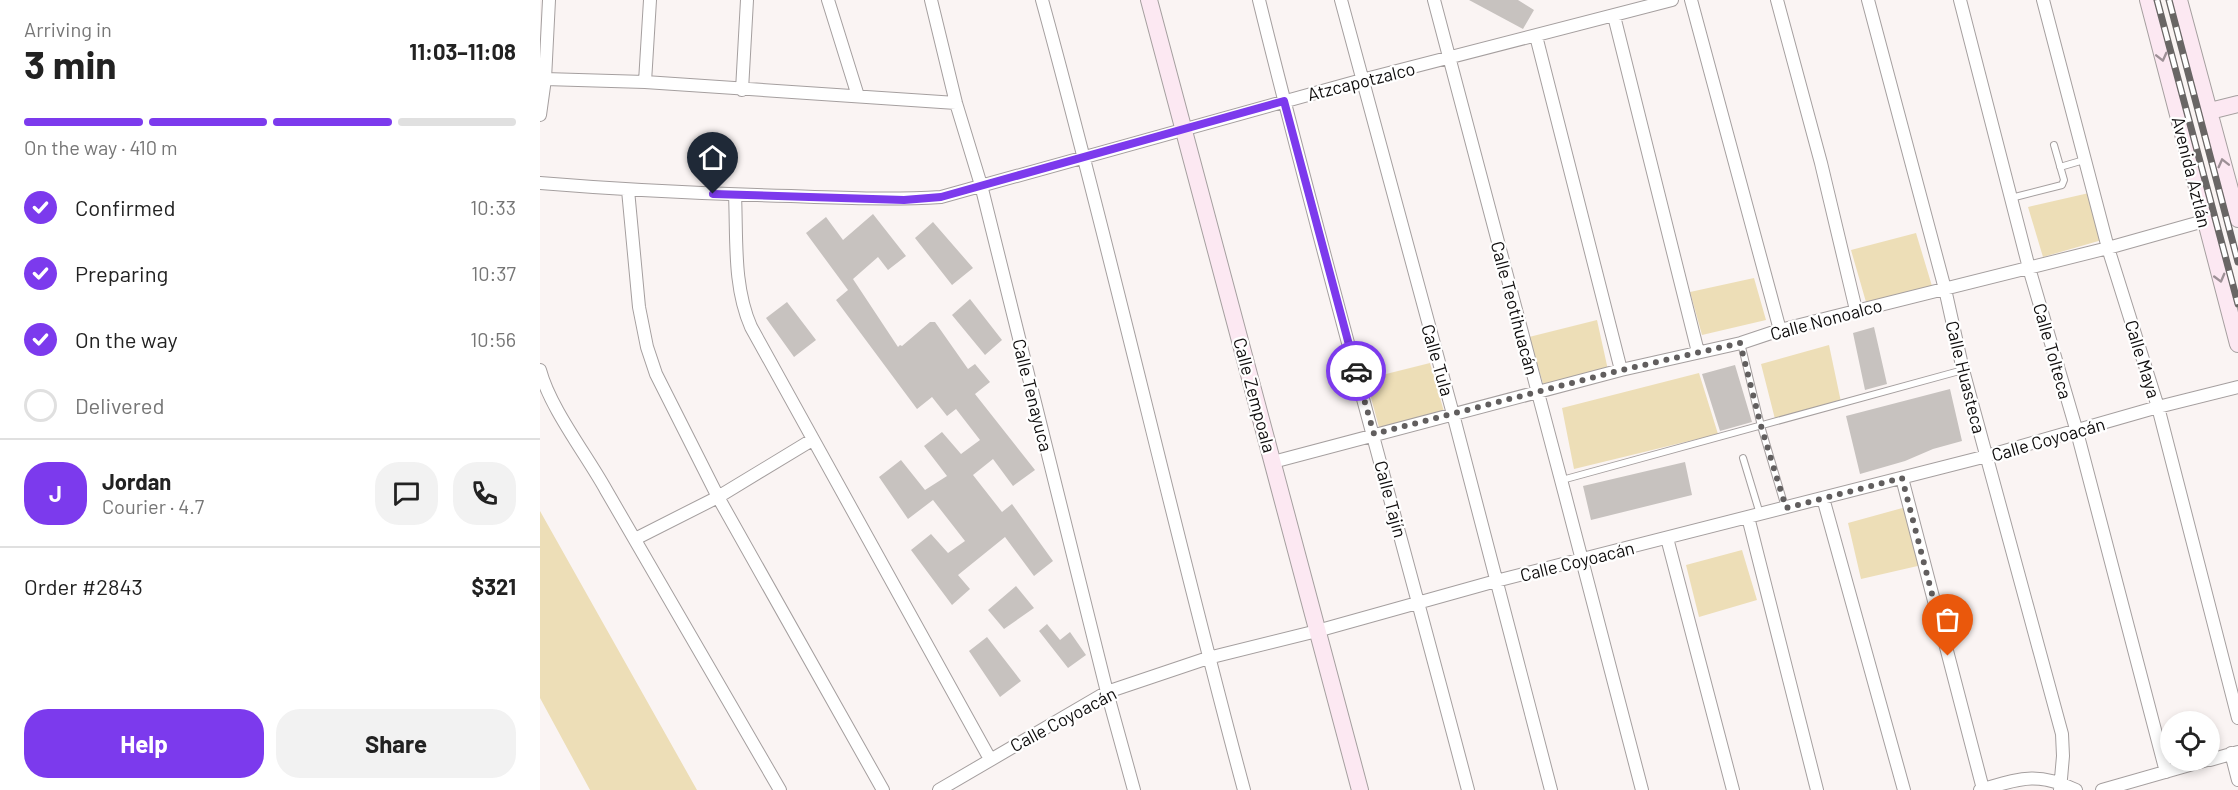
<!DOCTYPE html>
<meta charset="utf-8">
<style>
:root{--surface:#fff;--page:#f2f2f2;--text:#222;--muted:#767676;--line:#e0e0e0;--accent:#7c3aed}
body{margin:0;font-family:Barlow,sans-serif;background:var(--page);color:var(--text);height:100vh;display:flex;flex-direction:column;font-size:22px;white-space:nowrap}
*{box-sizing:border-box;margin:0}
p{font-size:20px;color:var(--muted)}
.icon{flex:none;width:33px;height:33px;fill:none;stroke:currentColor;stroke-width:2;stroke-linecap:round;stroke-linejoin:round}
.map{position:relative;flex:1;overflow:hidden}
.side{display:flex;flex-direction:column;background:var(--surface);width:540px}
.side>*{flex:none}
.tools{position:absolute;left:1620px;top:711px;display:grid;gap:12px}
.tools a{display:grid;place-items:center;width:60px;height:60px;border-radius:50%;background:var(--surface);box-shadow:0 3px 9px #0003;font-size:30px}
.pin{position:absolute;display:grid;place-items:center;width:51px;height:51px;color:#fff;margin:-62px -26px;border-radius:50% 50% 50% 0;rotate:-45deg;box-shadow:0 0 6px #0007}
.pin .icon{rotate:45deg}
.courier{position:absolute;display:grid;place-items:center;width:60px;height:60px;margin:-30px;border:4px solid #7c3aed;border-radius:50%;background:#fff;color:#222;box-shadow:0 2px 8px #0007}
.head em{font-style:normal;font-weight:700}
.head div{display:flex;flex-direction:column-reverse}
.head{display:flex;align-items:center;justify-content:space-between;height:102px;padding:0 24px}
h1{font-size:39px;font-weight:700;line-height:45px}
.bar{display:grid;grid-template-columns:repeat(4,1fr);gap:9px 6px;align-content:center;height:72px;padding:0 24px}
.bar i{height:8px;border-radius:4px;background:var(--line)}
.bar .active{background:var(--accent)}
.bar p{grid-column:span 4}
.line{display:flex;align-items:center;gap:15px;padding:0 24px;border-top:2px solid var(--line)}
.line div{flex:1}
.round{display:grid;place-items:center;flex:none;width:63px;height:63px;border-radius:24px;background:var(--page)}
ol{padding:0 24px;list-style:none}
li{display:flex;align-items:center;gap:18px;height:66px}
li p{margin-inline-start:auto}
li .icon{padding:6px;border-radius:50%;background:var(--accent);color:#fff;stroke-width:4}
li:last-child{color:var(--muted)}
li i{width:33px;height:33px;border:3px solid var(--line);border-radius:50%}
.button{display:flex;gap:12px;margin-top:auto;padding:12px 24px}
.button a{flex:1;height:69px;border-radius:24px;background:var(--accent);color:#fff;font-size:24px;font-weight:700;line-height:69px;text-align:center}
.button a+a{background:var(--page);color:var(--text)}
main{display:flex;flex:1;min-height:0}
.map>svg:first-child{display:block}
</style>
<main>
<section class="side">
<div class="head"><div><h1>3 min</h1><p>Arriving in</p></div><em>11:03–11:08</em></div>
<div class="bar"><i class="active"></i><i class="active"></i><i class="active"></i><i></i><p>On the way · 410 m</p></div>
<ol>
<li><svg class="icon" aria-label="check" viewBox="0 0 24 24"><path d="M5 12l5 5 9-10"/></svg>Confirmed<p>10:33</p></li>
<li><svg class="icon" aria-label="check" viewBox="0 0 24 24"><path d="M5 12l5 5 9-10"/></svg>Preparing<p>10:37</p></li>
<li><svg class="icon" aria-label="check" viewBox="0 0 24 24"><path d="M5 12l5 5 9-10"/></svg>On the way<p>10:56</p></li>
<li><i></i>Delivered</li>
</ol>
<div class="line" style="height:108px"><b class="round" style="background:var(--accent);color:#fff">J</b><div><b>Jordan</b><p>Courier · 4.7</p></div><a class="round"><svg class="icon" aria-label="chat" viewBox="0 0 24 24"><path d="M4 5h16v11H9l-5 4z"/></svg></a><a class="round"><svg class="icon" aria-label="phone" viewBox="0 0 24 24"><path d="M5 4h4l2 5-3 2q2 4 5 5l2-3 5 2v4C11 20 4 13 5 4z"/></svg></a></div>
<div class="line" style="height:78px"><div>Order #2843</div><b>$321</b></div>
<div class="button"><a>Help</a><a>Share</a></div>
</section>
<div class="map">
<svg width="1698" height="790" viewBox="0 0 1698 790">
<rect width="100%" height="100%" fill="#faf4f3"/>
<!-- green -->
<path fill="#eddeb7" d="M1549 193 1562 240 1503 257 1488 207Z
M1376 233 1392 286 1326 302 1311 250Z
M1214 278 1226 320 1162 335 1150 292Z
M1057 320 1068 370 1004 387 989 337Z
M1289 345 1301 402 1235 419 1221 364Z
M890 363 905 415 840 431 826 379Z
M1159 373 1178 434 1034 469 1022 408Z
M1366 507 1382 565 1321 579 1308 523Z
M0 511 157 790H50L0 698Z
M1202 550 1217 600 1159 617 1146 565Z"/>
<!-- building -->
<path fill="#c7c2bf" d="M929 0H978L994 10 983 29Z
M333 214 366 256 348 270 338 257 313 279 358 347 360 345 362 346 390 322H395L428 369 435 364 450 382 435 394 495 470 473 486 453 459 433 475 462 512 472 504 513 561 494 576 465 537 418 575 430 589 412 605 371 550 391 534 408 553 425 541 393 500 368 519 339 477 361 460 385 490 407 476 384 446 402 432 421 454 440 440 416 409 407 416 392 397 377 409 296 300 308 290 266 233 286 217 303 240Z
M393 222 433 268 412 285 375 238Z
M430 299 462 340 445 355 412 315Z
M247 302 276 340 254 357 226 318Z
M1334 327 1347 384 1325 390 1313 333Z
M1195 365 1212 422 1180 431 1162 374Z
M1410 389 1422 441 1393 449 1365 461 1320 474 1306 416Z
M1145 462 1152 495 1051 520 1043 486Z
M476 586 494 608 464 629 448 610Z
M507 624 520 640 530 632 546 655 528 668 499 631Z
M447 637 481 681 460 697 429 651Z"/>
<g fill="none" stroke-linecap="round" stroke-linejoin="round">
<!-- lane casing -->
<g stroke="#a59f9f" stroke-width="8">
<path id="lane" d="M1520 167 1544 160
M1471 198 1522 185 1524 180 1514 145
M1201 343 1221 426 1245 507
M1203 458 1220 514
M1022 480 1423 370"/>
</g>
<!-- street casing -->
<g stroke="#a59f9f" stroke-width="14">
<path id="street" d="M288 0 318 96
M391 0 416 103 441 185 567 692 594 790
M502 0C574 262 633 527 704 790
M719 0C784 264 859 527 928 790
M801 0 913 414 1011 790
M894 0C962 264 1035 526 1102 790
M1151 0 1240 330
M1237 0 1281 163 1316 310
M1328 0 1405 289 1423 370 1522 734 1523 756 1520 790
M1420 0 1489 268 1537 432 1626 772
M1503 0 1568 248 1618 407 1698 718
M1074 16 1158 352
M996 36 1081 370
M5 79 105 82 416 103
M105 82 110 0
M202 90 207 0
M0 115 5 79 9 0
M0 183C84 190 167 194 251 196 301 198 351 200 401 197L822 80 1132 0
M88 190 99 307 107 347 116 374 178 497 343 790
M195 195C197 239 193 286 211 327L450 759
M0 370C10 408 46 454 66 490 124 590 182 690 240 790
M733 462 1081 370 1201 343 1240 330 1568 248 1664 221
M1362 478 1443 789
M1283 498 1364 790
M1208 517 1277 790
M1127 538 1193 790
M95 539 178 497 272 440
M1691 753 1698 780
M1670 760 1698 752
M399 790 567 692 668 658 777 631 956 581 1447 456 1618 407 1698 387
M1440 790C1479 779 1496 771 1536 790
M1562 790 1667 760"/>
</g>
<!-- secondary casing -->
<g stroke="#a59f9f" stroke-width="18">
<path id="secondary" d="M609 0 820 790
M1608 0 1698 344
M1639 0 1698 219
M1670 111 1698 104"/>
</g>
<!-- lane -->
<use href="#lane" stroke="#fff" stroke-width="6"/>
<!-- street -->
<use href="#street" stroke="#fff" stroke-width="12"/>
<!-- secondary -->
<use href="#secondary" stroke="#fce8f2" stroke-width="16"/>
<!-- rail casing -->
<g stroke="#696665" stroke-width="7">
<path id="rail" d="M1617 0 1698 304
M1629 0 1698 262"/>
</g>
<!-- rail -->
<use href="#rail" stroke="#fff" stroke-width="4.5" stroke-dasharray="14" stroke-linecap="butt"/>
</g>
<!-- one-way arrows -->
<defs><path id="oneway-chevron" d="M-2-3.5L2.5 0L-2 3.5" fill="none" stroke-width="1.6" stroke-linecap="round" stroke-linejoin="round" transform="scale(1.5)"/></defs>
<g stroke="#9d9096">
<use href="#oneway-chevron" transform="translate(1622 57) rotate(76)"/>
<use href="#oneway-chevron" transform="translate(1683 163) rotate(-104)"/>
<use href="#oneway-chevron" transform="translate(1680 278) rotate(75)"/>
</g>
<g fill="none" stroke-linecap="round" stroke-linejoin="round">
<!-- done -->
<path stroke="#615e5e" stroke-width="6" stroke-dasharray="0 10.8" d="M816 371 834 434 1082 370 1200 343 1221 426 1246 508 1362 478 1408 656"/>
<!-- route -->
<path stroke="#7c3aed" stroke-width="8" d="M173 194 364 200 401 197 744 101 816 371"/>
</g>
<g text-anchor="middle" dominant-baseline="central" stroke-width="4.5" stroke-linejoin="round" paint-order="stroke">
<!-- street labels -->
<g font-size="18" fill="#0f0d0d" stroke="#fff">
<text transform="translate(821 81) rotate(-14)">Atzcapotzalco</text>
<text transform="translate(1652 172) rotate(76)">Avenida Aztlán</text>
<text transform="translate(975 308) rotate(75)">Calle Teotihuacán</text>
<text transform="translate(1286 319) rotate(-15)">Calle Nonoalco</text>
<text transform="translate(1513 351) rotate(74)">Calle Tolteca</text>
<text transform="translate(1603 359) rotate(73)">Calle Maya</text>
<text transform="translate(898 360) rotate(74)">Calle Tula</text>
<text transform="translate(1426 377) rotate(76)">Calle Huasteca</text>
<text transform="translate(493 395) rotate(76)">Calle Tenayuca</text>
<text transform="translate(715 395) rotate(75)">Calle Zempoala</text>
<text transform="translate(1508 439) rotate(-16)">Calle Coyoacán</text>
<text transform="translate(851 499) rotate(75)">Calle Tajín</text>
<text transform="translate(1037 561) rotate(-14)">Calle Coyoacán</text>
<text transform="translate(523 719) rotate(-28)">Calle Coyoacán</text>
</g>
</g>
</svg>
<div class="tools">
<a><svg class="icon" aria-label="locate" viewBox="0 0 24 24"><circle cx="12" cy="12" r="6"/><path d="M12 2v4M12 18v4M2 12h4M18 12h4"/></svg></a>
</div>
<div class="pin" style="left:1408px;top:656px;background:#ea580c"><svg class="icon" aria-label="bag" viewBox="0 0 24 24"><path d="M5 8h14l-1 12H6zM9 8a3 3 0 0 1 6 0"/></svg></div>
<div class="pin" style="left:173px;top:194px;background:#1f2937"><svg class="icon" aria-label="home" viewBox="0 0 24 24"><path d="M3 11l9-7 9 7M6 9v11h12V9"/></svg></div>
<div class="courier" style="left:816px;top:371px"><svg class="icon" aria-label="car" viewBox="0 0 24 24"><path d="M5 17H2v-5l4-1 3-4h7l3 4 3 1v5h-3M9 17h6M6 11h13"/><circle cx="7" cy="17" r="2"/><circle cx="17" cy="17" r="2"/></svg></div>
</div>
</main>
